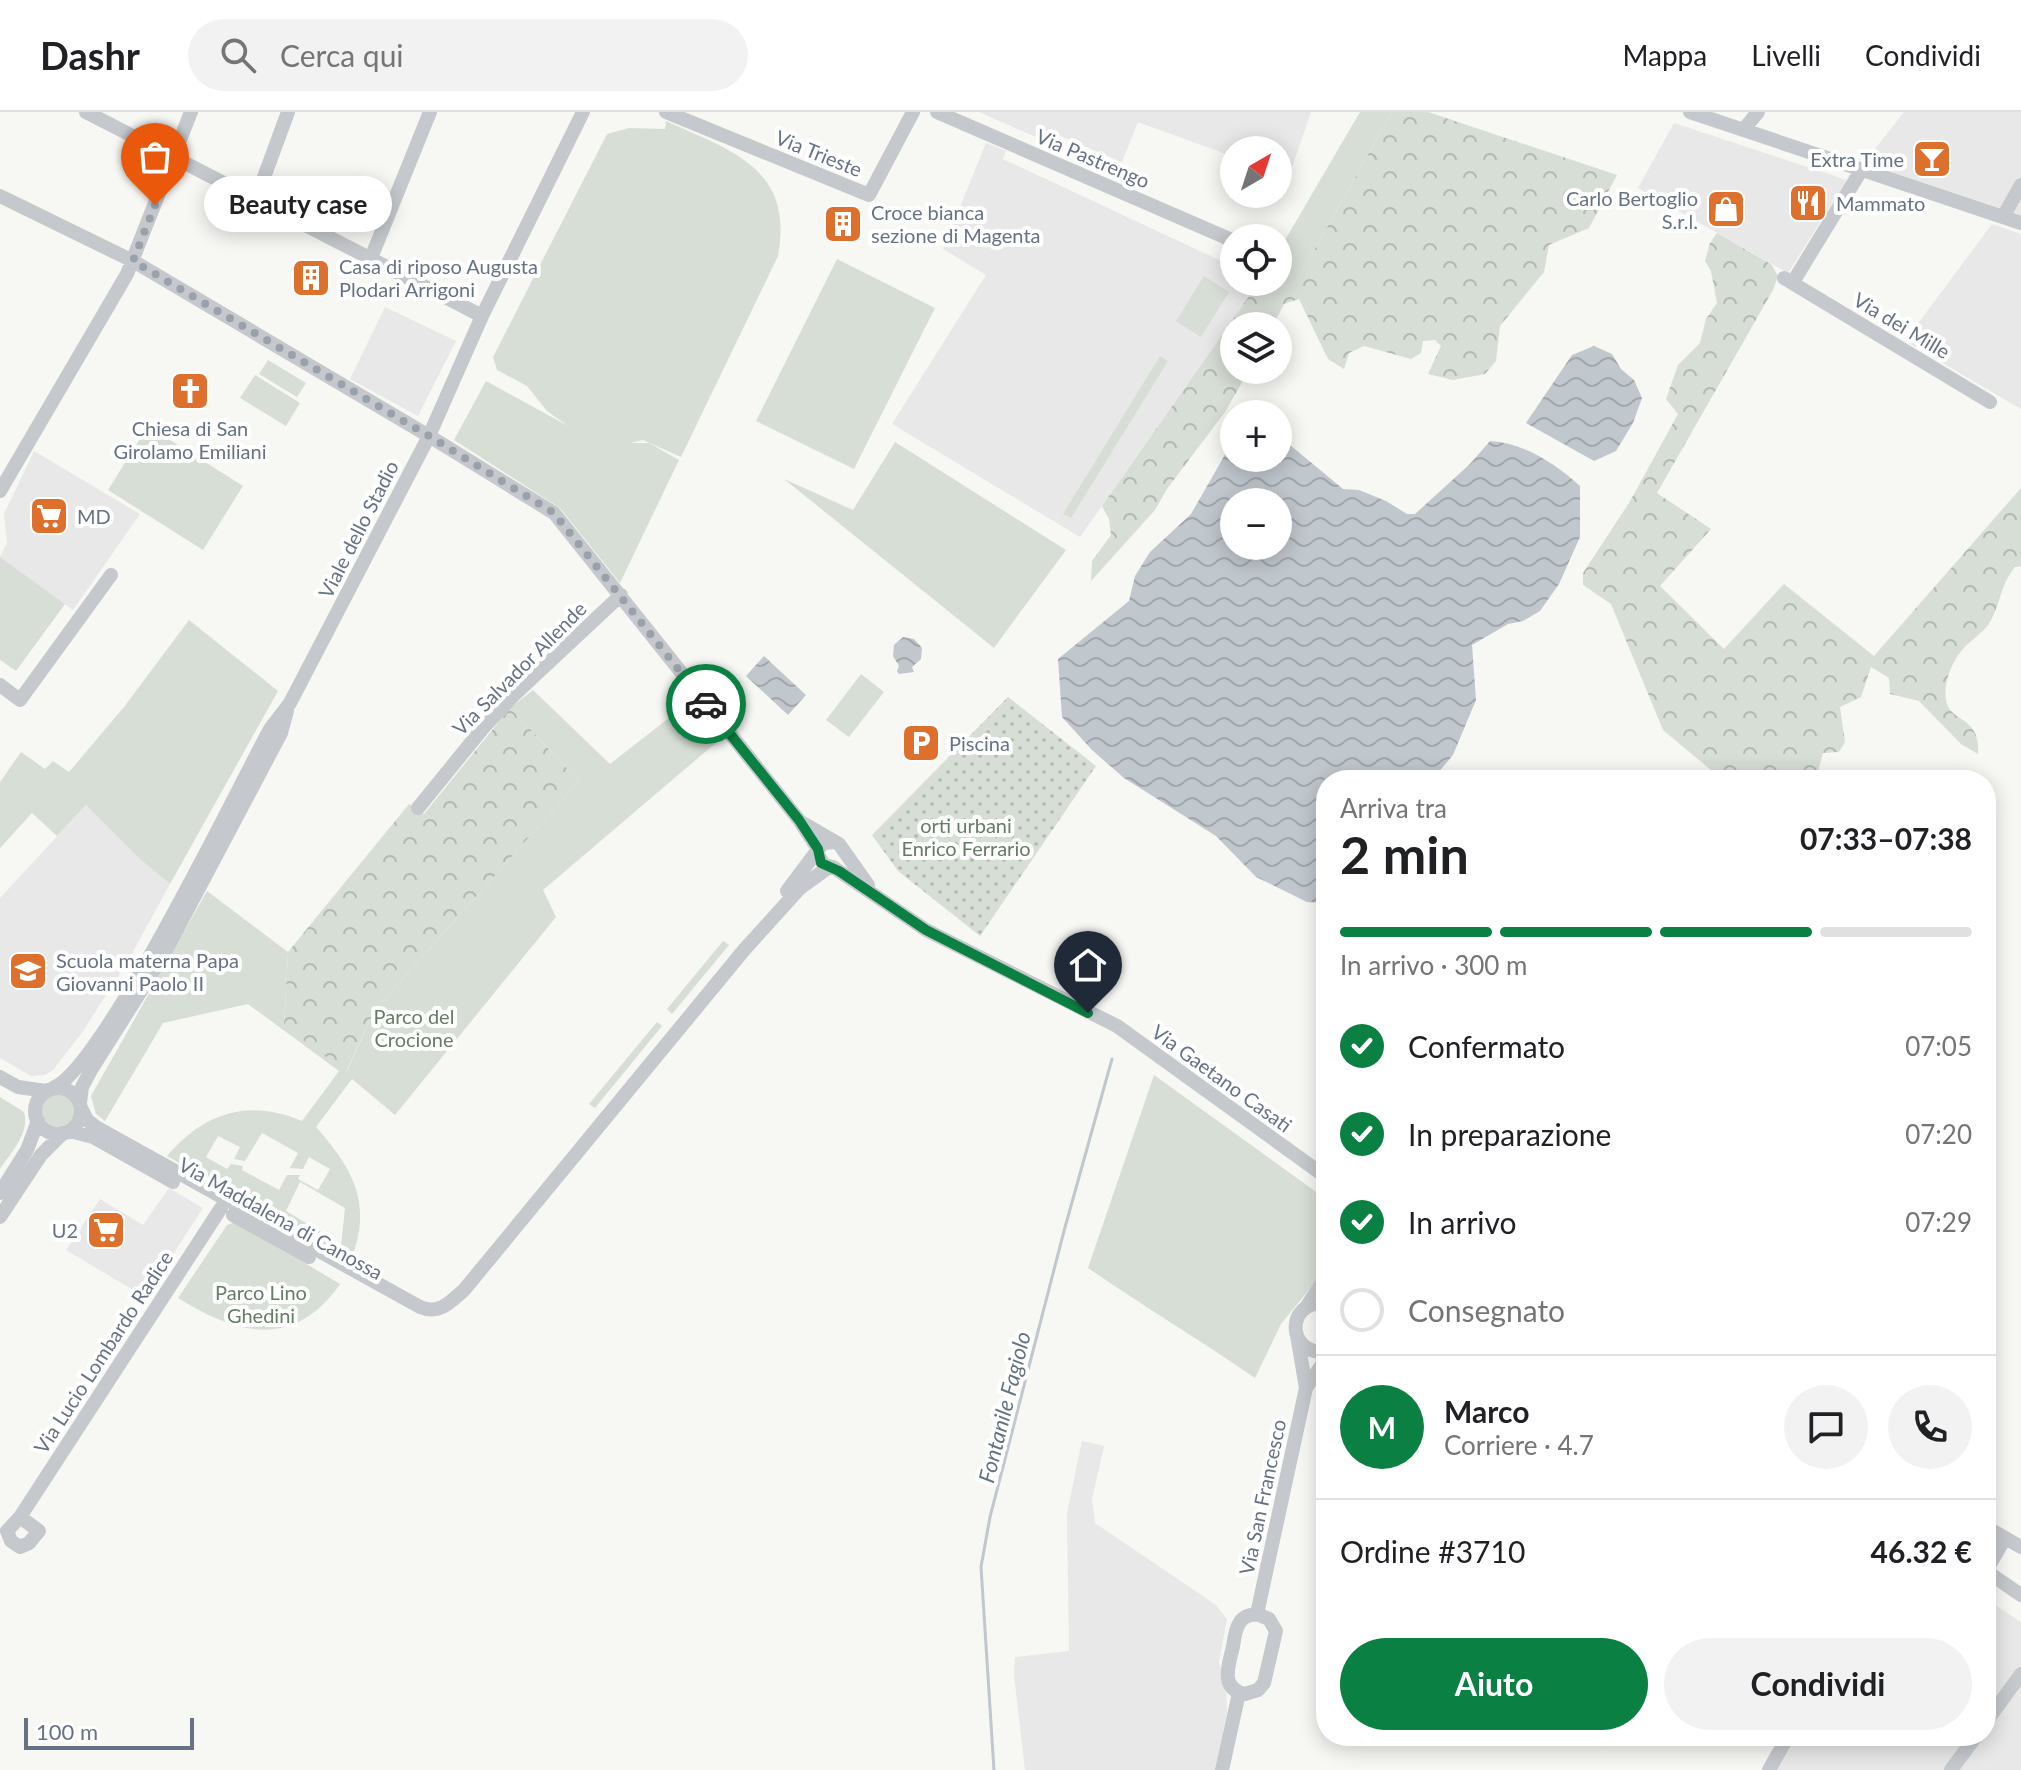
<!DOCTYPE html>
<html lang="it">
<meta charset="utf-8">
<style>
:root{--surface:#fff;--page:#f2f2f2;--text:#202124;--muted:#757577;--line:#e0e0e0;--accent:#0b8043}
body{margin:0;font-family:Lato,sans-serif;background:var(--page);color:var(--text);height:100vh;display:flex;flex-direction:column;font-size:30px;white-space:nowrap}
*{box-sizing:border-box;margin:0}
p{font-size:26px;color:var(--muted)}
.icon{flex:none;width:44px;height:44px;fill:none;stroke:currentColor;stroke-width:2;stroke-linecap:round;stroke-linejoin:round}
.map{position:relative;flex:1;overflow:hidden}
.side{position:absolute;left:1316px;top:658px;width:680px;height:976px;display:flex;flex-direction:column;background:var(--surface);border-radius:32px;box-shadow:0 4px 20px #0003}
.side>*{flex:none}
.needle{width:52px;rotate:39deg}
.controls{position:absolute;left:1220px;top:24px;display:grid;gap:16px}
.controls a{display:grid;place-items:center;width:72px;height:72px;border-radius:50%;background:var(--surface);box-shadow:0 4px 20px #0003;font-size:40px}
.scale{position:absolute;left:24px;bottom:20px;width:170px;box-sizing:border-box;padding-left:8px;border:4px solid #677384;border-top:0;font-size:22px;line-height:28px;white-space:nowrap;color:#677384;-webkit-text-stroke:6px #fff;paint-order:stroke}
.pin{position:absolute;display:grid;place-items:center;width:68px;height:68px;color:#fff;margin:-82px -34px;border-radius:50% 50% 50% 0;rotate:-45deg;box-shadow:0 0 8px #0007}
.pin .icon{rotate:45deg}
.courier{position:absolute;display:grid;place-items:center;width:80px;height:80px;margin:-40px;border:6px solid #0b8043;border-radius:50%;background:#fff;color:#222;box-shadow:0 2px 10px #0007}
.bubble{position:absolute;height:56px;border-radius:28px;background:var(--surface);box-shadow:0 4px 20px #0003;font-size:26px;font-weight:700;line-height:56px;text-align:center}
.headline em{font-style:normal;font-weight:700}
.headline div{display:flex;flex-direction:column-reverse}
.headline{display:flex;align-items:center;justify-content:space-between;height:136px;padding:0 24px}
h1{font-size:52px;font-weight:700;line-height:60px}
.bar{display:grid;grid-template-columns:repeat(4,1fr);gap:12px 8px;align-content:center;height:96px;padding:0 24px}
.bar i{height:10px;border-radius:6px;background:var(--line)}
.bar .active{background:var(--accent)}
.bar p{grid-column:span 4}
.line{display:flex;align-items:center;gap:20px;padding:0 24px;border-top:2px solid var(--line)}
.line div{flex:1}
.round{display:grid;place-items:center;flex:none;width:84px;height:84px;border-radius:42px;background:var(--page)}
ol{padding:0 24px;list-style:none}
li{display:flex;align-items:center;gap:24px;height:88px}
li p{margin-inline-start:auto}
li .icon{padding:8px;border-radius:50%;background:var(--accent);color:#fff;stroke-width:4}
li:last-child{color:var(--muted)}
li i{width:44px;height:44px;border:4px solid var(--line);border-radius:50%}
.cta{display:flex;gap:16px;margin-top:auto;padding:16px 24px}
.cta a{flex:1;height:92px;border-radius:48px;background:var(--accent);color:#fff;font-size:32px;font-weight:700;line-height:92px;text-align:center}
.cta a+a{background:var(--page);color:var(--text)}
header{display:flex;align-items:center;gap:48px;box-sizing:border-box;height:112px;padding:0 40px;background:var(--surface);border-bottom:2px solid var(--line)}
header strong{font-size:38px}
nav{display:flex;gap:44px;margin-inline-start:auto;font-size:28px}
.search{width:560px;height:72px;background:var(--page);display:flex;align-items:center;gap:20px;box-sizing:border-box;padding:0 28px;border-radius:44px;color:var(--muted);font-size:30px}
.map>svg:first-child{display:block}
</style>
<header>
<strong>Dashr</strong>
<div class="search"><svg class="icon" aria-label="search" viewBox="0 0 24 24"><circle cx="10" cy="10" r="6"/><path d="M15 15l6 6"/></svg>Cerca qui</div>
<nav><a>Mappa</a><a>Livelli</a><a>Condividi</a></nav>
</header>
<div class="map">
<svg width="2021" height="1658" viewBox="0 0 2021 1658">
<defs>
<pattern id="forest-crowns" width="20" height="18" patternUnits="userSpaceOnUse" patternTransform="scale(2)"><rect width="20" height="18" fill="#d7ded5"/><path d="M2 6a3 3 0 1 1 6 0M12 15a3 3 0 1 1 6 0" fill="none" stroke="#b2b8b2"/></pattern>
<pattern id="garden-dots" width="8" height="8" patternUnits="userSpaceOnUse" patternTransform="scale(2)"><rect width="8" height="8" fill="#d7ded5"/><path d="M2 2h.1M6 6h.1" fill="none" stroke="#b2b8b2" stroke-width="1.8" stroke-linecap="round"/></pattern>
<pattern id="water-waves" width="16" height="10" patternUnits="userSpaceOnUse" patternTransform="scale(2)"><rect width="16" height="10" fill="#c0c7cd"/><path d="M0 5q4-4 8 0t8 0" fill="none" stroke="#a0a6ac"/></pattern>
</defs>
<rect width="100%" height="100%" fill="#f7f7f4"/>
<!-- built -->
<path fill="#e7e8e7" d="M979 0H1311L1289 64 1278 60V38H1234V45L1138 10 1122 50 1060 24 1054 33Z
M1904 0H2021V103L1864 51Z
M1674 11 1847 68 1788 161 1638 76Z
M986 31 1006 39 1003 47 1234 155V170H1259L1080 425 892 312 986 163 943 137Z
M1992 112 2021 122V297L1905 229Z
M385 195 456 229 418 304 350 267Z
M34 339 140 402 73 498 0 445 7 431 4 402Z
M86 693 141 748 170 772 129 847 83 919 53 958 45 963 31 964 0 946V786Z
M169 1076 203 1096 145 1185 66 1138 100 1087 143 1113Z
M1082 1329 1104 1334 1092 1387 1095 1411 1216 1493 1227 1507 1219 1550 1226 1575 1227 1601 1215 1658H1025L1014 1563 1015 1545 1069 1539 1067 1401Z
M1986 1487 2021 1510V1658H1775L1794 1624H1986Z"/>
<!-- green -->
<path fill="#d7ded5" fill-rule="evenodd" d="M1360 0H1392L1297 169 1284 175 1275 170H1278V140Z
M666 9C732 39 794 56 778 144L681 345 643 328 630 331H649L679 348 620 471 560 396 454 328 486 269 568 314 547 299 527 274 497 258 493 245 607 22 629 16 665 17Z
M837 147 935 196 854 357 756 309Z
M1204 164 1229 180 1201 225 1176 209Z
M1160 244 1168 249 1071 406 1063 402Z
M268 248 306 271 297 285 259 262Z
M255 263 300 291 286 314 240 286Z
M148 314 243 374 203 438 108 378Z
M895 330 1066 438 994 536 784 367 853 398Z
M0 445 65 492 16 559 0 548Z
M189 508 278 579 170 772 141 748 86 693 57 724 32 701 0 736V670L21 640 45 657 53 649 69 660 124 595Z
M861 562 884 580 849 625 826 608Z
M533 578 610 652 688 591 718 629 543 778 556 805 395 1003 352 967 316 1015C353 1057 373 1091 351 1148L340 1142 345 1096 300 1070 286 1099 331 1126 328 1135 167 1044C204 1001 248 986 302 1009L339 959 248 892 163 911 105 1009 96 1002 91 984 207 779 288 840 284 914 347 959 374 899 579 669 510 596ZM262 1021 298 1041 290 1056 303 1057 309 1045 330 1057 318 1078 298 1067 300 1063H287L279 1078 242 1058 243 1054 231 1052 227 1057 206 1045 218 1024 240 1035 234 1047 245 1049Z
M723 829 729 833 672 902 667 897Z
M657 910 662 914 595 996 589 992Z
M1154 963 1326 1087V1157L1281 1212 1255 1266C1200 1228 1143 1194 1088 1156Z
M41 997a18 18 0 1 1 36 0a18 18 0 1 1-36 0Z
M0 985 24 1000C30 1022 11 1040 0 1057Z
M236 1110 340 1172C294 1238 237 1223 178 1186L227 1113Z"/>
<!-- forest -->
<path fill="url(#forest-crowns)" d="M1392 0H1428L1617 63 1589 116 1549 133 1544 160 1500 214 1496 249 1485 262 1453 268 1428 262 1441 234 1435 228 1423 229 1421 241 1411 247 1364 234 1349 241 1344 257 1328 247 1299 187 1284 192 1273 214H1234V258H1249L1225 300 1167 377 1155 398 1091 469 1092 449 1111 423 1109 407 1102 394 1259 170H1274L1284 175 1297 169Z
M1717 121 1771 152 1778 164 1773 178 1657 381 1711 417 1660 474 1724 537 1784 472 1874 544 2021 376V454L2015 455C2000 473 2001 491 1990 510 1985 519 1975 525 1968 532 1954 544 1943 569 1946 588 1949 611 1981 603 1978 642L1961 632 1919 589 1890 582 1889 566 1871 555 1861 585 1840 595 1845 630 1839 640 1823 641 1816 667 1723 668 1663 618 1611 492 1583 473V461L1629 391 1678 302 1666 287 1678 253 1700 231 1706 207 1717 191 1711 159 1705 149 1710 131Z
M510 596 579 669 374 899 346 960 284 914 288 840 409 692 424 702Z"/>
<!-- garden -->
<path fill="url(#garden-dots)" d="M1008 585 1096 654 980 824 898 759 872 723Z"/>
<!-- water -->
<path fill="url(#water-waves)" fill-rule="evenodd" d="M1594 234 1612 242 1621 257 1634 268 1642 286 1633 311 1616 339 1594 349 1526 311 1572 243Z
M1278 323 1343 377 1359 378 1386 389 1407 402H1415L1470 352 1490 329C1524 331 1555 351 1580 374V425L1559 472 1540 499 1523 509 1508 512 1472 533 1476 588 1453 643 1432 668H1326V791L1307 790 1256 765 1216 724 1124 666 1092 638 1062 605 1058 547 1129 489 1135 464 1150 440 1191 402 1234 327V346H1278ZM1234 390H1278V434H1234Z
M903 525 914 527 922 536 921 547 912 555 914 560 899 562 897 559 899 554 893 544 894 533Z
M764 544 806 583 788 603 746 564Z"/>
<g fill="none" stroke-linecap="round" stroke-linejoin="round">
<!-- stream -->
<path stroke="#c0c7cd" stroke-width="3" d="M994 1658 981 1455 990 1405 1064 1119 1112 947"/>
<!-- minor -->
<path stroke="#c5c8cc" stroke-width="14" d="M86 0 482 204
M666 0 869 83 913 0
M937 0 1234 129
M1690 0 2021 111
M1744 17 1758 0
M0 84 133 149 429 324 554 401 799 708 818 737
M256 87 288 0
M2003 105 2021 73
M371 146 430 0
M1784 166 1990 290
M1793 170 1862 57
M0 379 127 162 191 0
M0 573 20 588 111 463
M418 696 483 616 513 584 621 483
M801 710 839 732 868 773
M817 741 824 753 833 755 926 818 1117 914 1326 1065
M787 779 823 731 835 730
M0 965 18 975 46 979
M53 976C103 956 237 678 270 617L290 591 429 324 482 204 583 0
M35 999a23 23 0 1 1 46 0a23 23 0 1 1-46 0Z
M80 991 82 975 91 958 163 844 281 621 287 599
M82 998 87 1008 96 1015 420 1195C440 1203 450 1190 464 1178L744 838 800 776 829 755
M70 1019 93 1025 173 1070
M0 1081 27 1038 38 1009
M233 1103 309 1145
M0 1105 41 1043 63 1021
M1326 1191C1285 1188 1286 1243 1326 1240
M1307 1194 1326 1165
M1306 1276 1326 1247
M20 1405 39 1419 29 1431 20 1435 11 1429 7 1419 20 1405 221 1096
M1986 1415 2021 1435
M2005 1426 1986 1459 2021 1483
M1257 1502 1306 1276 1297 1223
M1257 1502 1269 1507 1276 1519 1264 1571 1258 1578 1245 1582C1220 1577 1228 1554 1233 1535 1234 1527 1235 1517 1240 1510 1244 1504 1250 1503 1257 1502Z
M1986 1610 2021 1562
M1222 1658 1239 1581
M1769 1658 1788 1624
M1951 1658 1976 1624"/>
</g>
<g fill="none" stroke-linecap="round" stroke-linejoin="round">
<!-- done -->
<path stroke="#99a1ab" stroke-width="8" stroke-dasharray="0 14.4" d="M155 93 133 149 429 324 554 401 706 592"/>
<!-- route -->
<path stroke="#0b8043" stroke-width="10" d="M706 592 799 708 818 737 821 751 839 759 926 818 1088 901"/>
</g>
<!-- icons -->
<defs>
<g id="bar-square" transform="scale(2)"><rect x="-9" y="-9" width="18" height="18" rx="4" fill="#de702e" stroke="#fff"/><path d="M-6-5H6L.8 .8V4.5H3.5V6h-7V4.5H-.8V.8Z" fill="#fff"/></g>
<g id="restaurant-square" transform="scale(2)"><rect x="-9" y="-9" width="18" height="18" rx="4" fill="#de702e" stroke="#fff"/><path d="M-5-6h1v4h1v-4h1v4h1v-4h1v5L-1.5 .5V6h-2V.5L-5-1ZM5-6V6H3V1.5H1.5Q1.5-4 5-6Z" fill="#fff"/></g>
<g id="shop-square" transform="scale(2)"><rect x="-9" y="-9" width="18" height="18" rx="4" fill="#de702e" stroke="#fff"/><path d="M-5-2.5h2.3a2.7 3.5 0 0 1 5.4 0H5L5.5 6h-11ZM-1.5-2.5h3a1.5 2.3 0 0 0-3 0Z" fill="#fff"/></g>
<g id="building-square" transform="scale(2)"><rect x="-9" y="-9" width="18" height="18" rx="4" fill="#de702e" stroke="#fff"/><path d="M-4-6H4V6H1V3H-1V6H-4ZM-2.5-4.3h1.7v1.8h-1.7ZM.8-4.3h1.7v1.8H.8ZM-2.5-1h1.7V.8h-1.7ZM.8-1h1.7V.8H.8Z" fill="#fff"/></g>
<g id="church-square" transform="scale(2)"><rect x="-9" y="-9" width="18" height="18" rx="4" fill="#de702e" stroke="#fff"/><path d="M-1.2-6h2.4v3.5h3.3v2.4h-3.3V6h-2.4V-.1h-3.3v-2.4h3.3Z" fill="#fff"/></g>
<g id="supermarket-square" transform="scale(2)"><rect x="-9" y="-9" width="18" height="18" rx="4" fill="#de702e" stroke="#fff"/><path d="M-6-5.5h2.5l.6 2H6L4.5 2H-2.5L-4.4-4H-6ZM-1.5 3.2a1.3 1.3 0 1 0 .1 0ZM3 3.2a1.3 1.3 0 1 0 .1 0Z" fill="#fff"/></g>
<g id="parking-square" transform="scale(2)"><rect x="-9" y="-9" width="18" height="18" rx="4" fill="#de702e" stroke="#fff"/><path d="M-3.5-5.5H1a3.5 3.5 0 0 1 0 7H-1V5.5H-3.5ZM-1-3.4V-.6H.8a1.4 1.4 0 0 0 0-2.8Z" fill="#fff"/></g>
<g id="school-square" transform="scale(2)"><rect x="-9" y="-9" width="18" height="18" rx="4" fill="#de702e" stroke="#fff"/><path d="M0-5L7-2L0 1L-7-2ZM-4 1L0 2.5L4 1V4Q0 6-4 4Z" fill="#fff"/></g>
</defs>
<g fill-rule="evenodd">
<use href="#bar-square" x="1932" y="47"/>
<use href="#restaurant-square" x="1808" y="91"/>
<use href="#shop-square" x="1726" y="97"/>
<use href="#building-square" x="843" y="112"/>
<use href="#building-square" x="311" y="166"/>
<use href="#church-square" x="190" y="279"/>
<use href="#supermarket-square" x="49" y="404"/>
<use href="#parking-square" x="921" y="631"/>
<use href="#school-square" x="28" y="859"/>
<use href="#supermarket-square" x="106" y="1118"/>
</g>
<g text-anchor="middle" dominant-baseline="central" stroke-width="8" stroke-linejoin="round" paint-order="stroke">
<!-- street labels -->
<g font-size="20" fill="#677384" stroke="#fff">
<text transform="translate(819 41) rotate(22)">Via Trieste</text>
<text transform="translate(1093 46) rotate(23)">Via Pastrengo</text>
<text transform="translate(1902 213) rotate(31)">Via dei Mille</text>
<text transform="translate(358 417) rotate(-63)">Viale dello Stadio</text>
<text transform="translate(519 556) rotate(-45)">Via Salvador Allende</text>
<text transform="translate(1222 966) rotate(36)">Via Gaetano Casati</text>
<text transform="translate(281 1106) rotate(29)">Via Maddalena di Canossa</text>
<text transform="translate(103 1240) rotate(-57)">Via Lucio Lombardo Radice</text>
<text transform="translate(1262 1385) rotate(-78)">Via San Francesco</text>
</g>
<!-- poi labels -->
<g font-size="20" fill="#677384" stroke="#fff" text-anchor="start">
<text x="1904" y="47" text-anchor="end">Extra Time</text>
<text x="1698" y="86" text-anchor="end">Carlo Bertoglio<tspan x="1698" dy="23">S.r.l.</tspan></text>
<text x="1836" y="91">Mammato</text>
<text x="871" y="100">Croce bianca<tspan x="871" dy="23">sezione di Magenta</tspan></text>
<text x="339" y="154">Casa di riposo Augusta<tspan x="339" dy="23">Plodari Arrigoni</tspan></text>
<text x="190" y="316" text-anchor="middle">Chiesa di San<tspan x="190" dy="23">Girolamo Emiliani</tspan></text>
<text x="77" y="404">MD</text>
<text x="949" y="631">Piscina</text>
<text x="56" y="848">Scuola materna Papa<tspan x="56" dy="23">Giovanni Paolo II</tspan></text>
<text x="78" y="1118" text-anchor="end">U2</text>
</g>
<!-- park labels -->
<g font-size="20" fill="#677c66" stroke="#fff">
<text x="966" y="713">orti urbani<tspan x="966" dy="23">Enrico Ferrario</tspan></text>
<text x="414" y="904">Parco del<tspan x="414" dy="23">Crocione</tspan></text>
<text x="261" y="1180">Parco Lino<tspan x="261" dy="23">Ghedini</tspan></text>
</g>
<!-- water labels -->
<g font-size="22" font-style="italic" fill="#637480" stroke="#fff">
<text transform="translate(1004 1295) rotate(-76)">Fontanile Fagiolo</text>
</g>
</g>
</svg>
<div class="controls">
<a><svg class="needle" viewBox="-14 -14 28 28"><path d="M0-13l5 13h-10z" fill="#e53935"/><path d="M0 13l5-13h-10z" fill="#757577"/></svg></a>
<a><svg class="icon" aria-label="locate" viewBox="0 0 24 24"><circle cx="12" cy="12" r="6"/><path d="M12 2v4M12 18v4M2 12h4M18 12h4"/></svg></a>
<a><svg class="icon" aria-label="layers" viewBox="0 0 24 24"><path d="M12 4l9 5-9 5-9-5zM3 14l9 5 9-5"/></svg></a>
<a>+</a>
<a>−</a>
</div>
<div class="scale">100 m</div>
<div class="pin" style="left:155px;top:93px;background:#ea580c"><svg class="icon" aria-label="bag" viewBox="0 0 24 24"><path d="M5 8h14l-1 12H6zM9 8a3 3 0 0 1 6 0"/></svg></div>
<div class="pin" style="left:1088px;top:901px;background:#1f2937"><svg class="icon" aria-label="home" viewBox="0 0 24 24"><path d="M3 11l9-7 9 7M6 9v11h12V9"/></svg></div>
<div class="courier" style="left:706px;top:592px"><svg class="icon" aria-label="car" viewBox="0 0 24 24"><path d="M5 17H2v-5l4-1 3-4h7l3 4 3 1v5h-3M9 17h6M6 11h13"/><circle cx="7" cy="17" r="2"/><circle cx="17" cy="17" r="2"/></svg></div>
<div class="bubble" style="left:204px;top:64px;width:188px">Beauty case</div>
<section class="side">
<div class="headline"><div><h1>2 min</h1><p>Arriva tra</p></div><em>07:33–07:38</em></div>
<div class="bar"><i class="active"></i><i class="active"></i><i class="active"></i><i></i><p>In arrivo · 300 m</p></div>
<ol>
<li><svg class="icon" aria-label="check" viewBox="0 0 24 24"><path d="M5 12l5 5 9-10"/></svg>Confermato<p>07:05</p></li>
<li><svg class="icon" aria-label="check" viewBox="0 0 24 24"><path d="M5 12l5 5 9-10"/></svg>In preparazione<p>07:20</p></li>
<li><svg class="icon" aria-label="check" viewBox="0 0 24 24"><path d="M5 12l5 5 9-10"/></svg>In arrivo<p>07:29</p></li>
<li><i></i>Consegnato</li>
</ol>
<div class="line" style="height:144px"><b class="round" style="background:var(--accent);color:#fff">M</b><div><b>Marco</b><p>Corriere · 4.7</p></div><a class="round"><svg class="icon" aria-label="chat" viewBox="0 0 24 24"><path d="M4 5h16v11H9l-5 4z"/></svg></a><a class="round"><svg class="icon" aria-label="phone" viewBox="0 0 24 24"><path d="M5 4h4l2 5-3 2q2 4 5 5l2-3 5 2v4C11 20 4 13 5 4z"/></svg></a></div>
<div class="line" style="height:104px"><div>Ordine #3710</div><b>46.32 €</b></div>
<div class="cta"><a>Aiuto</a><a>Condividi</a></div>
</section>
</div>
